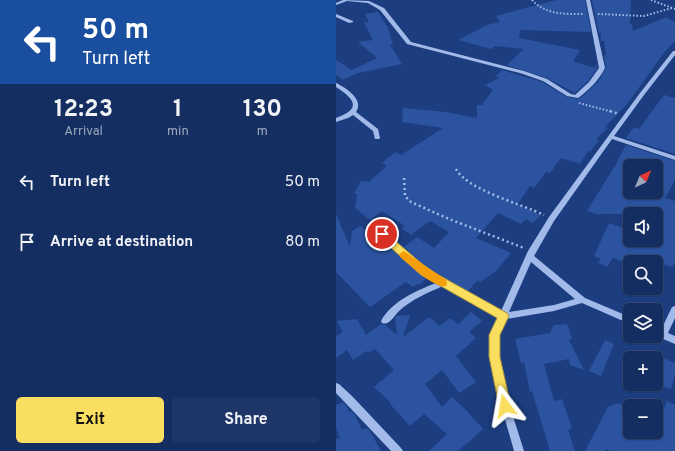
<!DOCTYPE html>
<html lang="en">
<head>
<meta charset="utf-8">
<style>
  body { margin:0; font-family:Overpass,sans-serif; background:#1e3667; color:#f1f3f6; height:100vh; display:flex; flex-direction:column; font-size:15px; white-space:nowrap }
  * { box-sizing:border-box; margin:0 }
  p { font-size:13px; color:#9da8bd }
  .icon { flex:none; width:22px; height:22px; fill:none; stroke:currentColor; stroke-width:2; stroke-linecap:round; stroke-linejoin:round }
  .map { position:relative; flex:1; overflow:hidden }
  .sheet { display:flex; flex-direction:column; background:#152e61; width:336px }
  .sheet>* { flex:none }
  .guide { background:#1a4fa0; color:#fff; overflow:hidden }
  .needle { width:26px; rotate:43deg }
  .controls { position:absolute; left:287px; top:159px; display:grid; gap:8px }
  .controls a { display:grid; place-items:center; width:40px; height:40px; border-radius:6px; background:#152e61; box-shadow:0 1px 3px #0004,0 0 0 1px #344a76; font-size:20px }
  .pin { position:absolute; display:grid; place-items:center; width:34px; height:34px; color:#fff; margin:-17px; border:2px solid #fff; border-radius:50%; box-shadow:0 1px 4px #0007 }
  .me { position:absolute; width:44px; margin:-22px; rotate:346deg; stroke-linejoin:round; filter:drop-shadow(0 0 3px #0008) }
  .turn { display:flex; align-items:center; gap:14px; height:84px; padding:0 16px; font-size:18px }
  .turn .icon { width:52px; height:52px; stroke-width:2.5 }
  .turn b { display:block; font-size:28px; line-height:34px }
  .eta { display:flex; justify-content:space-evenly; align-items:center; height:68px; text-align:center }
  .eta b { font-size:24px; font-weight:700; line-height:28px }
  .cta { display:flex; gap:8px; margin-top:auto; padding:8px 16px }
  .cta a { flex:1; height:46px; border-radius:6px; background:#fade5f; color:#111; font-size:16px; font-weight:700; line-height:46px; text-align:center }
  .cta a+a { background:#1e3667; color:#f1f3f6 }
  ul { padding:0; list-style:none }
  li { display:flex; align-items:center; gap:12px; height:60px; padding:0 16px }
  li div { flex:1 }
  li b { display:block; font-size:15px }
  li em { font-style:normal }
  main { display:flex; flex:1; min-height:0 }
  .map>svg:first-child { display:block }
  .building { fill:#2b539f; fill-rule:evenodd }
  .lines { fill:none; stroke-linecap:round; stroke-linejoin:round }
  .path-far1 { stroke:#a1baea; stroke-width:2; stroke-dasharray:1.5 2; stroke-linecap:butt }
  .path { stroke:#a1baea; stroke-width:2.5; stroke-dasharray:2 3; stroke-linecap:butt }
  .minor { fill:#a1baea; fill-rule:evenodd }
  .route { fill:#fade5f; stroke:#a2903e }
  .slow { fill:#f59e0b }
</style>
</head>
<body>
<main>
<section class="sheet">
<div class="guide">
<div class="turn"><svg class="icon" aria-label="left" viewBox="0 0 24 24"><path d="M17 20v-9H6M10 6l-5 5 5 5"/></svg><div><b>50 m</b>Turn left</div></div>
</div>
<div class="eta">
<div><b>12:23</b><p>Arrival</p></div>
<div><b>1</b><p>min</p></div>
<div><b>130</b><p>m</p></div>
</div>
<ul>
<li><svg class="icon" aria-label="left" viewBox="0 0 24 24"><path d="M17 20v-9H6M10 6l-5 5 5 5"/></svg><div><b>Turn left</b></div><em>50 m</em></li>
<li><svg class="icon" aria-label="arrive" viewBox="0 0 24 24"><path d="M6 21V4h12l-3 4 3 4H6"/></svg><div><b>Arrive at destination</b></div><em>80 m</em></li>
</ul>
<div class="cta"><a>Exit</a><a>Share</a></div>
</section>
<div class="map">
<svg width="339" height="451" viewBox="0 0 339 451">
  <rect width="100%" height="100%" fill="#1c3e81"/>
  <!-- building -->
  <g class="building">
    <path d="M220 0H249L255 32 184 30 183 38 244 50 237 61 258 68 261 65V68L252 81 239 93 211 78 171 65 188 49 159 46 155 49 122 40 151 25 164 22 160 16Z"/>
    <path d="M256 0H295L294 24H296L297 31 330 17 339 22V41L327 54 292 103 269 127 272 128 260 139 263 140 254 152 252 151 244 164 225 158 214 173 210 172 198 188 194 186 182 204 205 215 197 223 190 219 185 224 162 213 140 238 175 253 160 271 144 282 142 280 132 291 92 269 68 247 81 237 98 248 113 232 94 221 75 235 65 228 69 226 46 211 34 220 19 208 21 194 18 193 25 181 33 182 51 166 46 163 59 152 65 155 107 128 66 122 67 108 110 112 141 118V105H146L157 90 149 85 163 78 160 76 166 70 206 82 231 97 242 99 247 96 262 82 270 68 268 56 270 54 268 41H265V33H263Z"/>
    <path d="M42 12 52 28 57 44 54 45 66 64 22 73 7 80 0 75V60L16 70 41 58 22 42 37 40 28 23 33 22 29 14Z"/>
    <path d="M328 95 339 98V154L290 138 298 127 303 129Z"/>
    <path d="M290 145 339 161V180L329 198 339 201V262L336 267 303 256 300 262H294V264L277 258 271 267 262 263 265 259 258 256 273 223 294 230V240H320V214H260L251 211 282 161H281ZM294 166H320V192H294Z"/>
    <path d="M0 214 14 247 16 231 24 226 50 244 90 279 83 285 81 284 77 287 70 282 34 307 0 272Z"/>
    <path d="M135 312 146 321 133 332 140 338 120 356 140 382 123 393 106 370 89 384 106 407 116 397 130 410 147 429 122 451H93L111 434 88 414 74 426 54 404 55 403 38 387 58 370 39 349 33 353 31 351 17 360 11 350 0 358V336L7 332 1 321 21 319 30 335 45 324 49 325 61 335 59 318 60 316 74 315 67 337 93 317 104 326 114 318 122 324Z"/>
    <path d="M231 324 236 339 233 340 248 370 234 365 233 359 208 364 218 401 226 399 236 428 232 430 239 451H214L196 391 194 392 188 362 185 363 179 339 214 333 218 325Z"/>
    <path d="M269 340 278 344 265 376 253 371Z"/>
    <path d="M320 355 339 363V374L335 389 323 385 325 378 320 375Z"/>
    <path d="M331 401 339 405V451H274L270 449 269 451H249L272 407 283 403 289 407 285 413 294 418V432H320V427Z"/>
    <path d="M7 402 12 408 13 412 15 411 19 415 26 430 31 428 35 433 45 451H0V439L4 438 0 428V405Z"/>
  </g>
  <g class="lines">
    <!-- path-far1 -->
    <g class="path-far1">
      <path d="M196 0C210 15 229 14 248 14"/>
      <path d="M315 0 339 9"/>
      <path d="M262 14 308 16 336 8"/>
      <path d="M243 103 277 112"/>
    </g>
    <!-- path -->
    <g class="path">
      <path d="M274 111 283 114"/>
      <path d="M120 169C131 190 186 204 208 215"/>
      <path d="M68 178 69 196 75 202 113 219 188 248"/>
    </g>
    <!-- minor -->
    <g class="minor">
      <path d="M7 0 33 1 48 8 75 42 188 71 211 79 235 94 239 95 253 82 263 68 250 0H254L269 68C263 80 252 91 242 98L231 96 207 81 184 73 71 44 44 10 32 3 11 1 0 5V3Z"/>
      <path d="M0 14 17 21V22L13 23 0 17Z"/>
      <path d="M337 51H339V55L308 95 278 136 339 156V160L276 139 218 221 198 256 249 298 294 317V324L246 303 218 311 170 319 163 335V357L169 391 188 451H178L161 391 155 357V335L163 318 107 286C91 293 75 300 63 311 58 316 53 326 46 323L45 321C56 301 80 291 100 283L85 274 42 235 46 232 49 233 91 270 165 311 192 251 213 217 304 93ZM195 262 239 299 218 305 173 312Z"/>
      <path d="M0 83C9 87 29 100 20 112L42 129 44 138 43 139H39L37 131 17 115 12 118 0 122V118C26 109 19 99 0 87Z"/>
      <path d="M339 306V318L332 333 339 336V344L320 336V329L325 330 336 307Z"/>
      <path d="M0 383 3 384 16 396 65 448 67 451H55L0 393Z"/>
    </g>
  </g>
  <!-- route -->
  <path class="route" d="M46 231 49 232 92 269 171 313 173 316 164 335V357L175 406 174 410 169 412 165 410 163 406 153 357V335L161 318 85 275 43 237 41 234Z"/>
  <!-- slow -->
  <path class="slow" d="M68 251 110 280 111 283 110 286C99 289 73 264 64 257L63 254Z"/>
</svg>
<div class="controls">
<a><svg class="needle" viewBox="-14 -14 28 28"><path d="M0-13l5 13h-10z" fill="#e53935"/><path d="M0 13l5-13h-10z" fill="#9da8bd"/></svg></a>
<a><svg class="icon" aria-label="sound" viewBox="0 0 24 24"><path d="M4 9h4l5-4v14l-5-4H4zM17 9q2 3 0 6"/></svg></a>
<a><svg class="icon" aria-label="search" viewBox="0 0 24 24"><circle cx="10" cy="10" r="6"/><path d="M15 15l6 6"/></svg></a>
<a><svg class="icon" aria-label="layers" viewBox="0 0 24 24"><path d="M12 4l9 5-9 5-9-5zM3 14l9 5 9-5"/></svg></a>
<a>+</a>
<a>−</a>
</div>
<div class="pin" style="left:46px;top:234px;background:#d93025"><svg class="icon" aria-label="arrive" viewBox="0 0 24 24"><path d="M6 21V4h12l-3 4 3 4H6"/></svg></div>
<svg class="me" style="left:169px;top:406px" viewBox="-20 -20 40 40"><path d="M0-17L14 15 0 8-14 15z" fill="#fade5f" stroke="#fff" stroke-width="4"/></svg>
</div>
</main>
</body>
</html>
